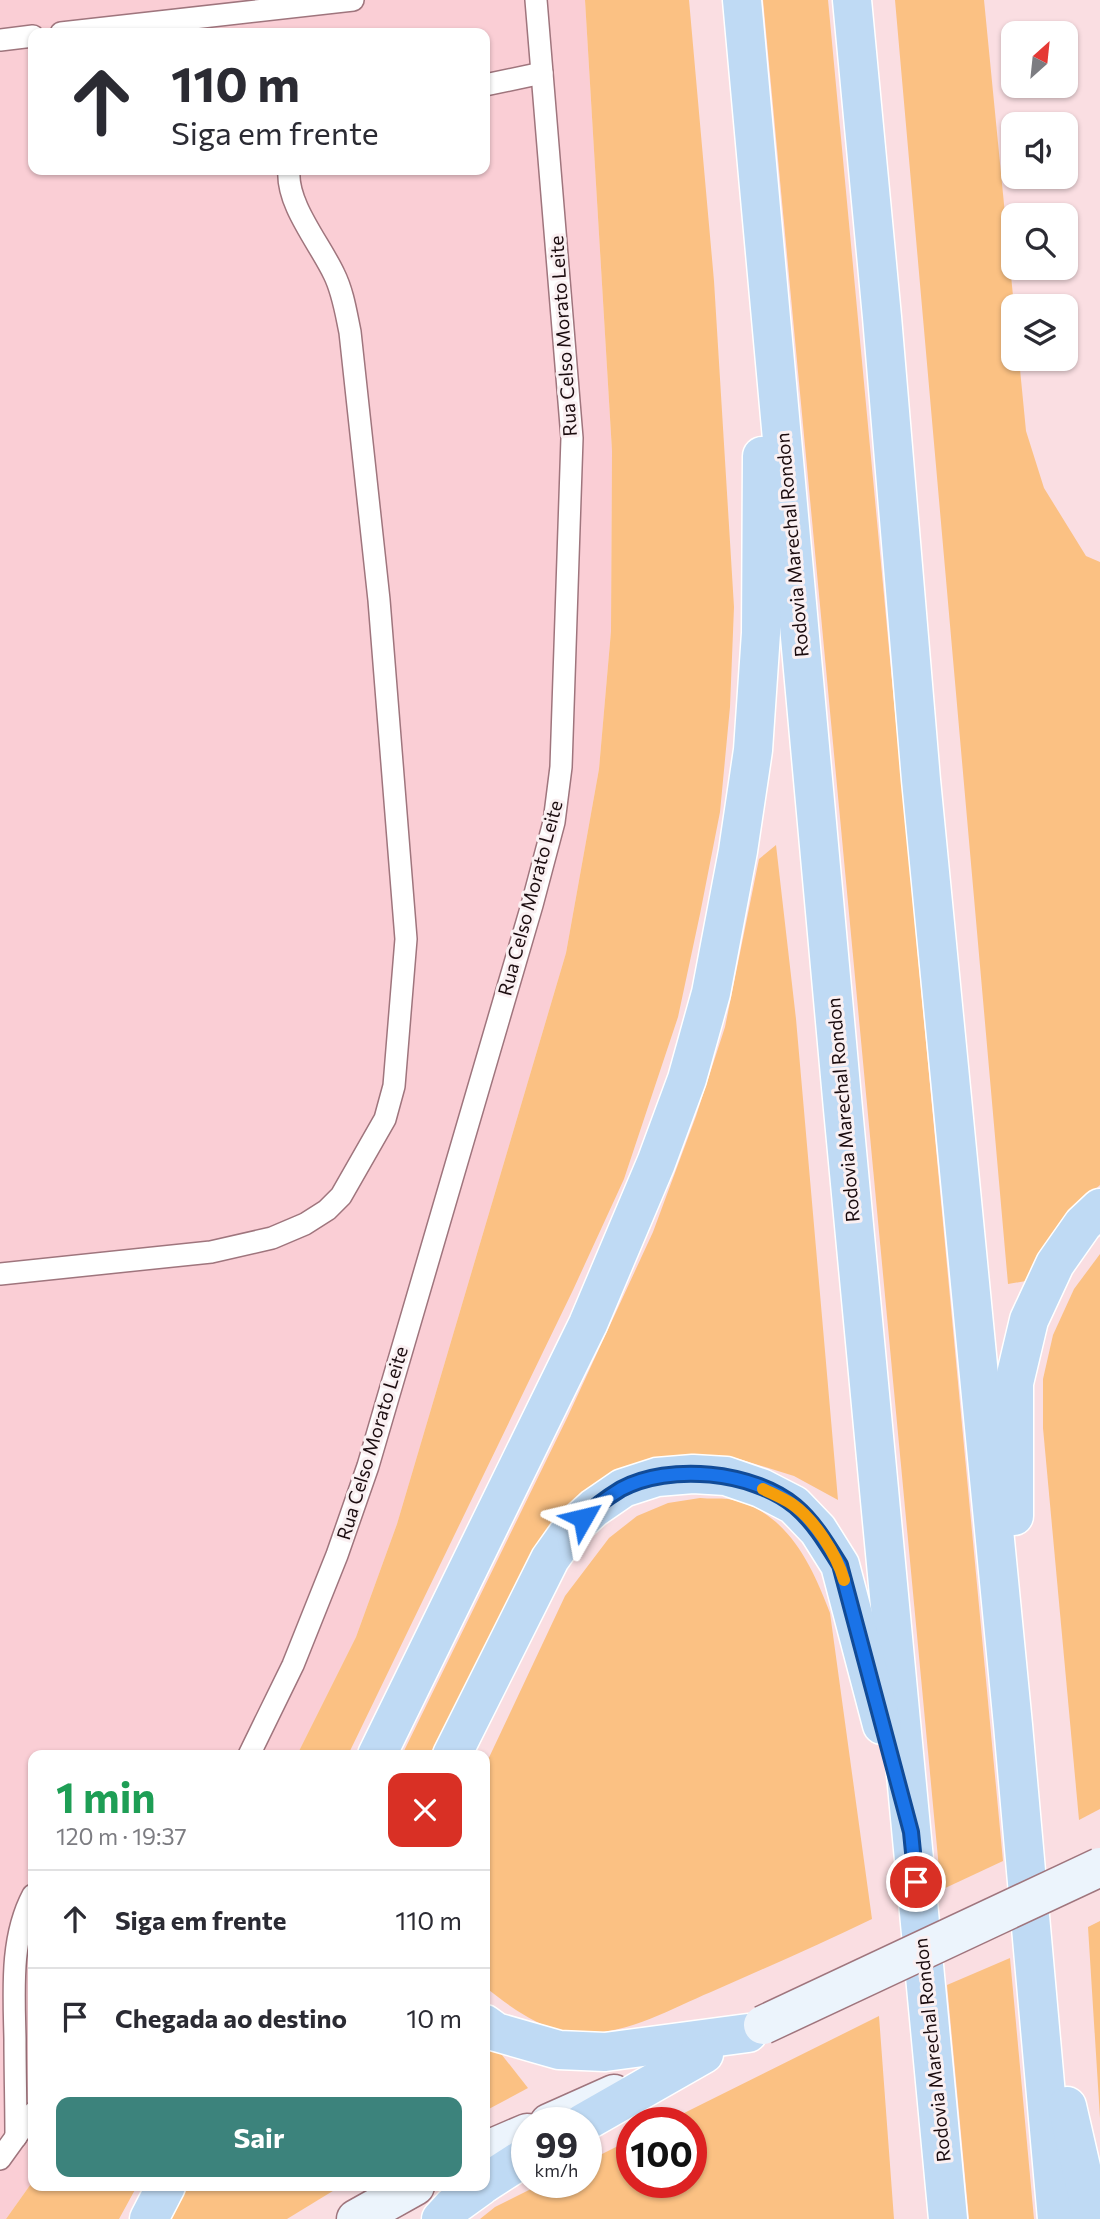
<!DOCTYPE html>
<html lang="pt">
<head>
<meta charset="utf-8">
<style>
  body { margin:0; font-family:Commissioner,sans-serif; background:#f2f2f3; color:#2b2b33; height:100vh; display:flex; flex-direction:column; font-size:26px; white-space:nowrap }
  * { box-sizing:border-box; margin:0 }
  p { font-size:23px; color:#7c7c81 }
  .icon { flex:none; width:38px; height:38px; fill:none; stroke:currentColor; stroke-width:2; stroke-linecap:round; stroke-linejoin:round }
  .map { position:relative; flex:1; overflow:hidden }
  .details { position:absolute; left:28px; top:1750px; width:462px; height:441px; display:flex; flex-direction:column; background:#fff; border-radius:14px; box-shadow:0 2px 5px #0004 }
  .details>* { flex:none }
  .hud { position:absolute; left:28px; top:28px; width:462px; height:147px; border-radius:14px; box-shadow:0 2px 5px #0004; background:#fff; color:#2b2b33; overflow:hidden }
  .needle { width:46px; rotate:27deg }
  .fabs { position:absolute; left:1001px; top:21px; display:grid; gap:14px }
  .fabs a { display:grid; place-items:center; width:77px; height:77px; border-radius:14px; background:#fff; box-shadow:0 2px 5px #0004; font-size:35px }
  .speed { position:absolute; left:511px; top:2107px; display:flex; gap:14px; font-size:35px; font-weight:700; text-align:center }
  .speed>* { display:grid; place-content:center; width:91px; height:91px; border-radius:50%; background:#fff; box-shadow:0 2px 5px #0004; line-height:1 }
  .speed small { font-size:18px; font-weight:400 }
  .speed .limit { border:10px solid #d22; background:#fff; color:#111 }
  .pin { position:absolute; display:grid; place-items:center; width:60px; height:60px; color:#fff; margin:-30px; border:4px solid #fff; border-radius:50%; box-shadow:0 2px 7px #0007 }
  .me { position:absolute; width:77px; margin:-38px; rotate:53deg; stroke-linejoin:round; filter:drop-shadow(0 0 5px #0008) }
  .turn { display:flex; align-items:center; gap:24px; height:147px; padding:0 28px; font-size:32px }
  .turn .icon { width:91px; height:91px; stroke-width:2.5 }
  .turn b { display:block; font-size:49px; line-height:60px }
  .round { display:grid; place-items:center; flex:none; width:74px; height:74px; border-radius:14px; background:#f2f2f3 }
  .overview { display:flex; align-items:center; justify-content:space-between; height:119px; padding:0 28px }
  h1 { font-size:42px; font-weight:700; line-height:52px; color:#1e9e55 }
  .cta { display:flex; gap:14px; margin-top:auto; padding:14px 28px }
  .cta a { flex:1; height:80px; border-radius:14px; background:#3c837c; color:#fff; font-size:28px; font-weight:700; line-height:80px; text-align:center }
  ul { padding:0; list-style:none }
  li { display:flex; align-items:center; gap:21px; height:98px; padding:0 28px; border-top:2px solid #e1e1e2 }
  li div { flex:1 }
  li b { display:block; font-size:26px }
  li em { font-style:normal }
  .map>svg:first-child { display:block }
  .built { fill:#faced5; fill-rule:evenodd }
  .green { fill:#fbc183 }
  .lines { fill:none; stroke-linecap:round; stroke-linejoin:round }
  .lane-casing { stroke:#9f757d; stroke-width:24 }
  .secondary-casing { stroke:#9f757d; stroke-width:41 }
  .highway-casing { stroke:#fff; stroke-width:41 }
  .lane { stroke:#fff; stroke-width:21 }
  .secondary { stroke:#ecf4fc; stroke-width:38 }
  .highway { stroke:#bfdaf4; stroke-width:38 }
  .secondary-bridge-casing { stroke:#9f757d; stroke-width:41; stroke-linecap:butt }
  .secondary-bridge { stroke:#ecf4fc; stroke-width:38 }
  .route-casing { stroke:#114b97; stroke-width:18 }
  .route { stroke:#1a73e8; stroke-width:12 }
  .slow { stroke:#f59e0b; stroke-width:12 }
  .labels { text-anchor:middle; stroke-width:6; stroke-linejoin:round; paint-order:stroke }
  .street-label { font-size:19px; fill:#1b0c0f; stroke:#faf0f2 }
</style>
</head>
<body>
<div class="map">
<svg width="1100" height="2219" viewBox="0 0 1100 2219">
  <rect width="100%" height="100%" fill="#fadee2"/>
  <!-- built -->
  <path class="built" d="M0 0H585L612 451 611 631 599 769 566 953 397 1524 356 1637 297 1755H33V2181L6 2219H0ZM33 33H485V170H33Z"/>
  <!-- green -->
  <g class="green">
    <path d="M585 0H689L714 281 734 607 730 707 720 812 700 914 678 1017 624 1179 573 1290 348 1755H297L356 1637 397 1524 566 953 599 769 611 631 612 451Z"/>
    <path d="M763 0H828L1003 1861 941 1890Z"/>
    <path d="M895 0H984L1014 306 1013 359H1019L1026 431 1044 488 1086 556 1100 562V1185C1068 1212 1047 1246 1026 1281L1008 1284Z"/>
    <path d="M776 845 796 1019 838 1500 794 1476 739 1459 702 1455 664 1459 528 1562 432 1755H402L568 1416 653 1232 696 1116 725 1027 759 859Z"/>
    <path d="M1100 1254V1809L1079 1820 1043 1428V1379L1053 1335 1074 1289Z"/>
    <path d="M700 1498C709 1499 719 1498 728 1499 786 1509 812 1565 830 1613L872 1919C819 1945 765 1968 711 1992 670 2009 625 2036 579 2033 542 2031 513 2009 485 1987V1766L565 1596 609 1538 637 1516 668 1503Z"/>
    <path d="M1100 1921V2118L1088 1927Z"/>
    <path d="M1010 1958 1034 2219H969L947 1985Z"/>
    <path d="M879 2016 894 2219H480L495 2207 545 2182H586V2162L632 2139V2182H691V2123H664Z"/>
    <path d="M485 2044 502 2055 528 2088 485 2111Z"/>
    <path d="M33 2181V2186H137L119 2219H6Z"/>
    <path d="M188 2186H341L287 2219H171Z"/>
  </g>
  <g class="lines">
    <!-- lane casing -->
    <g class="lane-casing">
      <g id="lane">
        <path d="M61 33 353 0"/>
        <path d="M0 40 33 36"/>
        <path d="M485 85 542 73"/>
        <path d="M0 1274 211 1252 272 1238 305 1224 327 1210 341 1196 385 1119 394 1086 406 939 379 600 350 332C346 313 343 292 334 274 320 244 286 204 289 170"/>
        <path d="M249 1755 293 1665 337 1555 368 1466 532 905 554 822 561 767 572 438 536 0"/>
        <path d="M16 2137C16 2104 15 2071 15 2039 14 1991 10 1938 33 1895"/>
        <path d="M0 2159 33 2113"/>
      </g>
    </g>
    <!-- secondary casing -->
    <g class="secondary-casing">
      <g id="secondary">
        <path d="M549 2123 614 2094"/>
        <path d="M485 2151 527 2133"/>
        <path d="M356 2219 415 2186"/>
      </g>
    </g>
    <!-- highway casing -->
    <g class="highway-casing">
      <g id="highway">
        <path d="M742 0 843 1109 948 2219"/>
        <path d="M852 0 882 317 921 780 1013 1725 1057 2219"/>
        <path d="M1014 1516V1383L1029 1320 1055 1264 1083 1224 1100 1208"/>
        <path d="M377 1755 588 1324 656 1163 687 1079 711 993 738 851 753 750 761 633 762 456"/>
        <path d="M452 1755 550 1559 572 1528 594 1508 623 1488 657 1477 693 1474 726 1476 761 1488 794 1505 818 1530 840 1565 882 1725"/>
        <path d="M485 2024 496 2032 559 2050 605 2052 748 2033"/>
        <path d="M1067 2106 1091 2211 1095 2219"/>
        <path d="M583 2123 704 2054"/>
        <path d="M485 2183 527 2156"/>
        <path d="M149 2219 166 2186"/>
        <path d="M441 2219 452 2207 481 2186"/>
      </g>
    </g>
    <!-- lane -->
    <use href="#lane" class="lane"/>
    <!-- secondary -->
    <use href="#secondary" class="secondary"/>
    <!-- highway -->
    <use href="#highway" class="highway"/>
    <!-- secondary-bridge casing -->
    <g class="secondary-bridge-casing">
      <path id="secondary-bridge" d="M763 2025 1100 1867"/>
    </g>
    <!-- secondary-bridge -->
    <use href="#secondary-bridge" class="secondary-bridge"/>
  </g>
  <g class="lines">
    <!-- route casing -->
    <g class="route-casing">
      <path id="route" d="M583 1518C594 1507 608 1497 621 1489 670 1463 752 1471 795 1506 814 1522 827 1544 840 1565L911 1832 916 1882"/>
    </g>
    <!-- route -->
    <use href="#route" class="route"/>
    <!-- slow -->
    <path class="slow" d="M763 1489C773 1494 783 1498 792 1504 814 1519 837 1555 844 1580"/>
  </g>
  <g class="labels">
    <!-- street labels -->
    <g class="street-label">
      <text transform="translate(563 336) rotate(-94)" y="7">Rua Celso Morato Leite</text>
      <text transform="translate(792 545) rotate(-95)" y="7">Rodovia Marechal Rondon</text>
      <text transform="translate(530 898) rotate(-75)" y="7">Rua Celso Morato Leite</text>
      <text transform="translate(843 1110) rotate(-95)" y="7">Rodovia Marechal Rondon</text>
      <text transform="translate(372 1443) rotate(-73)" y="7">Rua Celso Morato Leite</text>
      <text transform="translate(932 2050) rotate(-96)" y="7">Rodovia Marechal Rondon</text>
    </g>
  </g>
</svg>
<div class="fabs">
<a><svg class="needle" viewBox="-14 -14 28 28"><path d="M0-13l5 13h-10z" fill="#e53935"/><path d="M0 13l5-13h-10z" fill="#7c7c81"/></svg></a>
<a><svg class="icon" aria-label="sound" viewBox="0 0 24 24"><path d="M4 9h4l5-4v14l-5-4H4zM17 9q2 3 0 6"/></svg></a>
<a><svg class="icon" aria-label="search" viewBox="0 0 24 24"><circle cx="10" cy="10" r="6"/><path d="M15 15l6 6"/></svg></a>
<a><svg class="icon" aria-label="layers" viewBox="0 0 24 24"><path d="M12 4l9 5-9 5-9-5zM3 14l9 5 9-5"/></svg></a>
</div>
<div class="speed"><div>99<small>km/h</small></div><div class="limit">100</div></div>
<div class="pin" style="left:916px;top:1882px;background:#d93025"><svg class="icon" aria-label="arrive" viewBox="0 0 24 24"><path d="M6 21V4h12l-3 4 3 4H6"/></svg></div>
<svg class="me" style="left:583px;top:1518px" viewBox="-20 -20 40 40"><path d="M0-17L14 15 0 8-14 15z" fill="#1a73e8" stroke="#fff" stroke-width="4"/></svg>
<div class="hud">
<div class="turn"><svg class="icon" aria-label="ahead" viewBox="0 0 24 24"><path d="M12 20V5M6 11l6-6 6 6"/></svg><div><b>110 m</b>Siga em frente</div></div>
</div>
<section class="details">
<div class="overview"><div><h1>1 min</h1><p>120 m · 19:37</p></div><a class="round" style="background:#d93025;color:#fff"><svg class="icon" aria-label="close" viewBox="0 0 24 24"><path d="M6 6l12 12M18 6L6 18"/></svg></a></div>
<ul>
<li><svg class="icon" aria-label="ahead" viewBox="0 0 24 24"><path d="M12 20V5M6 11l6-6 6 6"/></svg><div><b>Siga em frente</b></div><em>110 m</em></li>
<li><svg class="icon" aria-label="arrive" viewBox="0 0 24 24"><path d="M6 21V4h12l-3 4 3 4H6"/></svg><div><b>Chegada ao destino</b></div><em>10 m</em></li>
</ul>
<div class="cta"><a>Sair</a></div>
</section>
</div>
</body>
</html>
